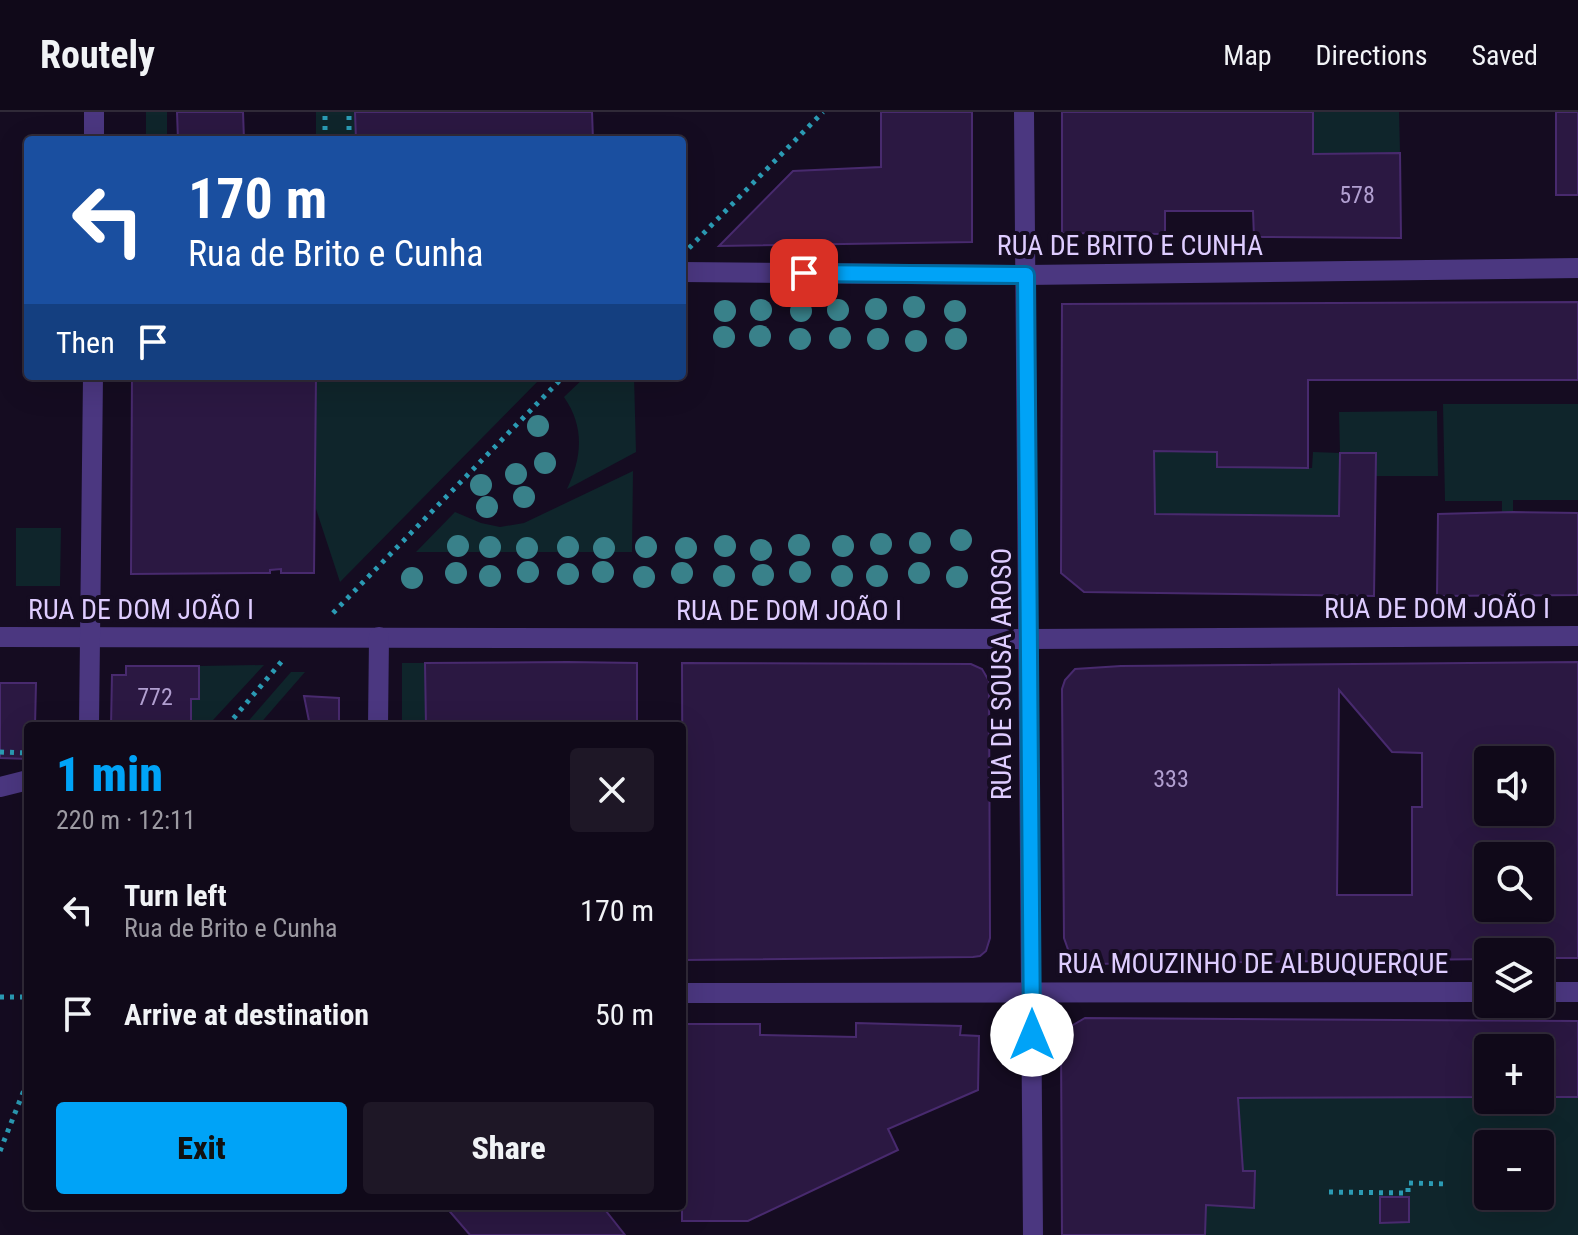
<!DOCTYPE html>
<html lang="en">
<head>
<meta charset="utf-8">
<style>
  body { margin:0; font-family:"Roboto Condensed",sans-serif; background:#1e1726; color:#f1f3f6; height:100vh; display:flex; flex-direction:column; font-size:30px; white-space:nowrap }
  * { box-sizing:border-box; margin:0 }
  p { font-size:26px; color:#9c9aa2 }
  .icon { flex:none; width:44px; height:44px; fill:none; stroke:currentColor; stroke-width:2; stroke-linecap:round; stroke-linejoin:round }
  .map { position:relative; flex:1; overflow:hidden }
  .panel { position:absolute; left:24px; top:610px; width:662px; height:488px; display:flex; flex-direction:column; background:#100919; border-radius:8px; box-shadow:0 8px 32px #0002,0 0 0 2px #302a38 }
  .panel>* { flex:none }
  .hud { position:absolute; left:24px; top:24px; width:662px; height:244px; border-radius:8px; box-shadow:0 8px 32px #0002,0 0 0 2px #302a38; background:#1a4fa0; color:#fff; overflow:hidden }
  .tools { position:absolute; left:1474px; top:634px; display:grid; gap:16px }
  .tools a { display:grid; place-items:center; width:80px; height:80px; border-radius:8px; background:#100919; box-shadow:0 8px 32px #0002,0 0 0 2px #302a38; font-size:40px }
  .pin { position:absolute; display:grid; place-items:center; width:68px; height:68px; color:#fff; margin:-34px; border-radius:16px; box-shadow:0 4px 12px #0006 }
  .me { position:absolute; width:88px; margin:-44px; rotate:0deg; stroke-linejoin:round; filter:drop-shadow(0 0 6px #0008) }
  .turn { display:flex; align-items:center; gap:28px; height:168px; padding:0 32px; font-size:36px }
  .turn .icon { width:104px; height:104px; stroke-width:2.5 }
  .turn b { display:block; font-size:56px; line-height:68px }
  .then { display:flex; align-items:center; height:76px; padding:0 32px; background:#0003; gap:16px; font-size:30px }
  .round { display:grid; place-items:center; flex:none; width:84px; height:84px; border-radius:8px; background:#1e1726 }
  .head { display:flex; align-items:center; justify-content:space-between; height:136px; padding:0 32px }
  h1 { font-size:48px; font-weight:800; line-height:60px; color:#00a3f7 }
  .cta { display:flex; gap:16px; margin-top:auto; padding:16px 32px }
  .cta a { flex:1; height:92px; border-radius:8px; background:#00a3f7; color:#111; font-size:32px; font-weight:800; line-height:92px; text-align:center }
  .cta a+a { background:#1e1726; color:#f1f3f6 }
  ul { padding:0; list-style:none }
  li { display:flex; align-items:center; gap:24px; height:104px; padding:0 32px }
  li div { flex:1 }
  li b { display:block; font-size:30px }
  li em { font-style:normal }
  header { display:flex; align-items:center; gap:48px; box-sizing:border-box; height:112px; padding:0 40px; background:#100919; border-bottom:2px solid #302a38 }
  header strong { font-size:38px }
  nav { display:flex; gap:44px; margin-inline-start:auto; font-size:28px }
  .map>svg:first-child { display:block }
  .green { fill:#0f252b; fill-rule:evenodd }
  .building { fill:#2b1842; stroke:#482a6e; stroke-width:2; fill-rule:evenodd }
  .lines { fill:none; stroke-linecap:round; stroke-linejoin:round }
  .path { stroke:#2b9bb4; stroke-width:5; stroke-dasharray:4 6; stroke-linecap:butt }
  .minor { stroke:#4b3780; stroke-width:20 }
  .tertiary { stroke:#4b3780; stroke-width:20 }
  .tree { fill:#39818a }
  .route-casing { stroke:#006aa1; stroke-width:20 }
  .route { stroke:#00a3f7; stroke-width:14 }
  .labels { text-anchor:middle; stroke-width:8; stroke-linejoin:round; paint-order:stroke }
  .number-label { font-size:24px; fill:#b19fd0 }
  .street-label { font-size:28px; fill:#deccff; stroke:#150c21 }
</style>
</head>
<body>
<header>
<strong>Routely</strong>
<nav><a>Map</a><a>Directions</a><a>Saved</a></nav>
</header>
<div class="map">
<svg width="1578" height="1123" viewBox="0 0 1578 1123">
  <rect width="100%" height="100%" fill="#150c21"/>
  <!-- green -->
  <g class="green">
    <rect x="146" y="0" width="21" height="28"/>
    <rect x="316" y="0" width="39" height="28"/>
    <path d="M1313 0H1399L1400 41 1312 42Z"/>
    <path d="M316 264H543L340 470 316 397Z"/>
    <path d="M586 264H634L636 340 567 377C582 346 585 315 564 285Z"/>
    <path d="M1443 292H1578V388H1513V400H1502V389H1445Z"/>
    <path d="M1437 299 1438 364H1375L1339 404 1155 402 1154 339 1217 340 1218 355 1312 356 1313 340 1340 341 1339 300Z"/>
    <path d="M633 359 632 440H416L455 400 481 411 500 415 524 411Z"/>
    <path d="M16 416H61L60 474H16Z"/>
    <path d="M402 551H425L426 614H402Z"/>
    <path d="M264 553 213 608H191V587H199V554Z"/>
    <path d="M291 560H305L258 614H244Z"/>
    <path d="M1180 921 1238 986 1488 985V988H1540V985H1578V1123H1205L1206 1093 1254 1096 1243 1059 1239 1003ZM1488 1032H1540V1084H1488Z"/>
  </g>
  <!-- building -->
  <g class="building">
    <path d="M177 0H243L244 28H178Z"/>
    <path d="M355 0H592L593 28H356Z"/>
    <path d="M881 0H972V130L719 134 793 59 881 55Z"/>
    <path d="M1062 0H1313V42L1400 41 1401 126 1254 125 1253 99H1165V122L1062 121Z"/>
    <rect x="1556" y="0" width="22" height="83"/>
    <path d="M1578 190V268H1308V356L1217 355V340L1154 339 1155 402 1339 404 1340 341H1376L1374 484 1084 480 1061 461 1062 192Z"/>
    <path d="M132 264H316L314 461H281V457L270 458V461L131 462Z"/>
    <path d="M1513 400 1578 401V483L1437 484 1438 402Z"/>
    <path d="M567 550 637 551V614H426L425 551Z"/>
    <path d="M1578 550V846H1540V840H1488V847L1086 852 1076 850 1070 843 1064 826 1062 577 1065 568 1075 557 1121 554ZM1339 578 1392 640 1422 641V695H1412V783H1337ZM1488 648H1540V700H1488ZM1488 744H1540V796H1488Z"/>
    <path d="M682 551 971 552 982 557 989 569 990 826 986 839 980 844 973 845 683 848Z"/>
    <path d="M126 554H199V587H191V614H111L112 563H126Z"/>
    <path d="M0 571H36L35 614H28V647L0 646Z"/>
    <path d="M304 584 339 586V614H310Z"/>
    <path d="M1085 906 1578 909V985H1540V936H1488V985L1238 986 1243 1059H1255L1254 1096 1206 1093 1205 1123H1062L1061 929 1068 916Z"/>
    <path d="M856 911 961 914 960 923 979 924 978 978 888 1017 898 1038 748 1109H682V912H760V923L856 925Z"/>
    <path d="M1380 1085H1409V1110L1380 1111Z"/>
    <path d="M445 1094H602L625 1123H470Z"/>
  </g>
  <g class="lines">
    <!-- path -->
    <g class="path">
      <path d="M325 28V0"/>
      <path d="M349 28V0"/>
      <path d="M689 136 823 0"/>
      <path d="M333 501 564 264"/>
      <path d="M227 614 282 549"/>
      <path d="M0 640 28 641"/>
      <path d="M0 885H28"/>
      <path d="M0 1039 28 968"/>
      <path d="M1329 1080 1408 1081V1071L1448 1072"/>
    </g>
    <!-- minor -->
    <g class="minor">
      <path d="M94 28V0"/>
      <path d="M682 160 1026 163 1578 156"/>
      <path d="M0 525 1029 527 1578 524"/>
      <path d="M89 614 93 264"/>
      <path d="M378 614 379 525"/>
      <path d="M0 675 28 668"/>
      <path d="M1540 880H1578"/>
      <path d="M682 881 1488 880"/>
    </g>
    <!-- tertiary -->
    <path class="tertiary" d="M1024 0 1033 1123"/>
  </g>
  <!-- trees -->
  <g class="tree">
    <circle cx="914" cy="195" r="11"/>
    <circle cx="876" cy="197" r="11"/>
    <circle cx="761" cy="198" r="11"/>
    <circle cx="838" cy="198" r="11"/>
    <circle cx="725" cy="199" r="11"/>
    <circle cx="801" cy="199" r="11"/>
    <circle cx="955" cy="199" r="11"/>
    <circle cx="760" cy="224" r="11"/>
    <circle cx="724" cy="225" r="11"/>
    <circle cx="840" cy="226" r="11"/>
    <circle cx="800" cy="227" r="11"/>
    <circle cx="878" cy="227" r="11"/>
    <circle cx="956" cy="227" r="11"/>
    <circle cx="916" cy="229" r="11"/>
    <circle cx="538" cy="314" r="11"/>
    <circle cx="545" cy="351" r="11"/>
    <circle cx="516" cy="362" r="11"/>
    <circle cx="481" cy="373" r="11"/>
    <circle cx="524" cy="385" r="11"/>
    <circle cx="487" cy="395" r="11"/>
    <circle cx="961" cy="428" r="11"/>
    <circle cx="920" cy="431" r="11"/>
    <circle cx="881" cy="432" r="11"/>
    <circle cx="799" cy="433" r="11"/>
    <circle cx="458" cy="434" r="11"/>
    <circle cx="725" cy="434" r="11"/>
    <circle cx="843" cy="434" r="11"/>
    <circle cx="490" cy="435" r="11"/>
    <circle cx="568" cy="435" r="11"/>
    <circle cx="646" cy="435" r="11"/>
    <circle cx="527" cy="436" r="11"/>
    <circle cx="604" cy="436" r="11"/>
    <circle cx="686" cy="436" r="11"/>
    <circle cx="761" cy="438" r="11"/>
    <circle cx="528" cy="460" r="11"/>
    <circle cx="603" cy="460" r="11"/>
    <circle cx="800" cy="460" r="11"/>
    <circle cx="456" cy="461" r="11"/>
    <circle cx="682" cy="461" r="11"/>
    <circle cx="919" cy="461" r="11"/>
    <circle cx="568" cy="462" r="11"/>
    <circle cx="763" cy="463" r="11"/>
    <circle cx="490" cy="464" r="11"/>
    <circle cx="724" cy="464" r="11"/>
    <circle cx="842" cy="464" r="11"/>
    <circle cx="877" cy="464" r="11"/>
    <circle cx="644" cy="465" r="11"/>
    <circle cx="957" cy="465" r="11"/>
    <circle cx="412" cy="466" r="11"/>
  </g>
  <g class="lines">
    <!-- route casing -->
    <g class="route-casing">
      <path id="route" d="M804 161 1026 163 1032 923"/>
    </g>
    <!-- route -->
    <use href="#route" class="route"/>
  </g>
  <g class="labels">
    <!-- number labels -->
    <g class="number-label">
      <text x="1357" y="91">578</text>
      <text x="155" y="593">772</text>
      <text x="1171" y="675">333</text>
    </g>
    <!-- street labels -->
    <g class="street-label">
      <text x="1130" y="143">RUA DE BRITO E CUNHA</text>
      <text x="1437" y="506">RUA DE DOM JOÃO I</text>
      <text x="141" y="507">RUA DE DOM JOÃO I</text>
      <text x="789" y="508">RUA DE DOM JOÃO I</text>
      <text transform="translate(1001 562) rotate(-90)" y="10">RUA DE SOUSA AROSO</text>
      <text x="1253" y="861">RUA MOUZINHO DE ALBUQUERQUE</text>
    </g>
  </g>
</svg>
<div class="tools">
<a><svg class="icon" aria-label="sound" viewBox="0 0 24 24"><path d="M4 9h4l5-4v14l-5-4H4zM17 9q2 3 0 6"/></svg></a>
<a><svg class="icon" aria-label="search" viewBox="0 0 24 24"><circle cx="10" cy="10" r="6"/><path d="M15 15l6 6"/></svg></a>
<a><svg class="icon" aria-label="layers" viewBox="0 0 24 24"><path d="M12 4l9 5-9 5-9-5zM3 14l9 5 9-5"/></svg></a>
<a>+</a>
<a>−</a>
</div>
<div class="pin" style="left:804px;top:161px;background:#d93025"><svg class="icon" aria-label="arrive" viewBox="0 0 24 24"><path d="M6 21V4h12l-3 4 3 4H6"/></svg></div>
<svg class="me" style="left:1032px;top:923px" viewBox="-20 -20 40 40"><circle r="19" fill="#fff"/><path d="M0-13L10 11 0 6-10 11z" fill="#00a3f7"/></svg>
<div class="hud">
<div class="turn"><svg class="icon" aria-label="left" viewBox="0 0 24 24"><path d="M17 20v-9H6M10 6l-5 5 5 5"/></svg><div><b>170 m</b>Rua de Brito e Cunha</div></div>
<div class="then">Then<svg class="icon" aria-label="arrive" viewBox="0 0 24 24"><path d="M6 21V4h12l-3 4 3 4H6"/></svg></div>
</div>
<section class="panel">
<div class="head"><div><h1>1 min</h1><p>220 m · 12:11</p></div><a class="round"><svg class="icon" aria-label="close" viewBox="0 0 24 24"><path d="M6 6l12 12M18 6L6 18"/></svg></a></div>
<ul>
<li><svg class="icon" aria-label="left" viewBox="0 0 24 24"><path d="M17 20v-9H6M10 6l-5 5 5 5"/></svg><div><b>Turn left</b><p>Rua de Brito e Cunha</p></div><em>170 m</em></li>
<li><svg class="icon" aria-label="arrive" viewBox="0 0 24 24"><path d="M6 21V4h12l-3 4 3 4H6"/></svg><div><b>Arrive at destination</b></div><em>50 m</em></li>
</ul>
<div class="cta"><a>Exit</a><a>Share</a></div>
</section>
</div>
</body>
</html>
